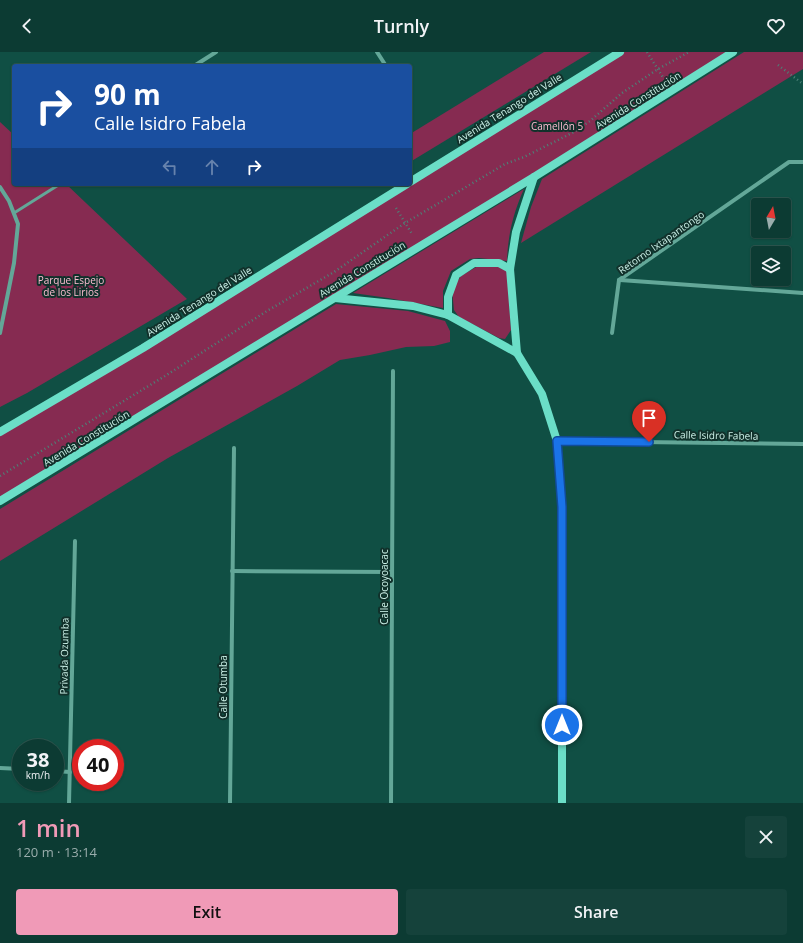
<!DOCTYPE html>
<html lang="en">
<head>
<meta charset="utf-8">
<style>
  body { margin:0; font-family:"Open Sans",sans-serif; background:#15423b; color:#f1f3f6; height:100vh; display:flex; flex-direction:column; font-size:15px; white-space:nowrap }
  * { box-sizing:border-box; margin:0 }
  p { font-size:13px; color:#9aadac }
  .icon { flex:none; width:22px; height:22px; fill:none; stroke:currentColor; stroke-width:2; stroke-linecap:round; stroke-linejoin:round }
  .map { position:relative; height:751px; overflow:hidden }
  .side { display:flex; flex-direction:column; background:#0c3b33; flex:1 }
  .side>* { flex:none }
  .banner { position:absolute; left:12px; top:12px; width:400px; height:122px; border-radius:4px; box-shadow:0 1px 3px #0004,0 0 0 1px #2c554e; background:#1a4fa0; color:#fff; overflow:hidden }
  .needle { width:26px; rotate:10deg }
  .controls { position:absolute; left:751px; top:146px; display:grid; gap:8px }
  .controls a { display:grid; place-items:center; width:40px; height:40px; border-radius:4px; background:#0c3b33; box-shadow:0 1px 3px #0004,0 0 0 1px #2c554e; font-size:20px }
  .speed { position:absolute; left:12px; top:687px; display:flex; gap:8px; font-size:20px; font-weight:700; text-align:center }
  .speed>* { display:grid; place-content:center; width:52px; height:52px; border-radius:50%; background:#0c3b33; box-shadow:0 1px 3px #0004,0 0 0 1px #2c554e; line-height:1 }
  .speed small { font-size:10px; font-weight:400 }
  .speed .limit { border:6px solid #d22; background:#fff; color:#111 }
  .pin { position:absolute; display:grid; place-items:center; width:34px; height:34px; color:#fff; margin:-41px -17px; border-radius:50% 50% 50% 0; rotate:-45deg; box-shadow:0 0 4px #0007 }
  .pin .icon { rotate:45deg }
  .me { position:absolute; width:44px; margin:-22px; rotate:0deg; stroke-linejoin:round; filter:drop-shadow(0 0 3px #0008) }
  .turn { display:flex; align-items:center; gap:14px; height:84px; padding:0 16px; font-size:18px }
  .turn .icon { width:52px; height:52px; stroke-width:2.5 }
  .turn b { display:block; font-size:28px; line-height:34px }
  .lanes { display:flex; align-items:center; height:38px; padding:0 16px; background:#0003; justify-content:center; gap:20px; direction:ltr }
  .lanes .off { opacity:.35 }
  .round { display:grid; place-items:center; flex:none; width:42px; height:42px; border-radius:4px; background:#15423b }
  .overview { display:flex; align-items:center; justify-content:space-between; height:68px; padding:0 16px }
  h1 { font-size:24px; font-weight:600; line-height:30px; color:#f09ab7 }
  .cta { display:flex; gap:8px; margin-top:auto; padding:8px 16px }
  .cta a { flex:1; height:46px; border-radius:4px; background:#f09ab7; color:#111; font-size:16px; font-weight:600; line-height:46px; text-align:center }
  .cta a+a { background:#15423b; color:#f1f3f6 }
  header { display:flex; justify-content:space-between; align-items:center; height:52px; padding:0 16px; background:#0c3b33; font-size:18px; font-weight:600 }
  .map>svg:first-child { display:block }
  .green { fill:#862b51 }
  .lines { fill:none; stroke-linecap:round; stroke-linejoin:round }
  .path { stroke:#4c8378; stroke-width:2.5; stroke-dasharray:1 3; stroke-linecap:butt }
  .lane { stroke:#63a798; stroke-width:3 }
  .street { stroke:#63a798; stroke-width:4 }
  .secondary { stroke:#6bdec7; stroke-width:8 }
  .route-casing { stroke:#114b97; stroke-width:10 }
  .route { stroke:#1a73e8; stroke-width:7 }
  .labels { text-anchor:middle; stroke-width:4; stroke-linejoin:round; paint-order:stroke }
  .street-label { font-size:10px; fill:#cbf0e7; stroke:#11312b }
  .park-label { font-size:10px; fill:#febed2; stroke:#11312b }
</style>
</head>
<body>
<header><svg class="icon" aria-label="back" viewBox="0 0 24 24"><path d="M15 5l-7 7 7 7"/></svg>Turnly<svg class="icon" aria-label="heart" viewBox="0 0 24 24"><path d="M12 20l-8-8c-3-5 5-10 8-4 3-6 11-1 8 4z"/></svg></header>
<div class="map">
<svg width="803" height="751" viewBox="0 0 803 751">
  <rect width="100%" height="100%" fill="#104f44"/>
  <!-- green -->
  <g class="green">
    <path d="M544 0H591L410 110V82Z"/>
    <path d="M622 0H730L571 100 0 447V384Z"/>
    <path d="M744 0H803V17L521 191 531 155 542 127Z"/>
    <path d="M0 70 14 83V132H66L187 247 27 341 0 355Z"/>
    <path d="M524 137C513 161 508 183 507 209L479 206 470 207 451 219 443 239V256L388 246 353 241Z"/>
    <path d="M478 214H498L507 219 511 278 505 287 499 286 459 265 454 258 452 239 456 231 461 224Z"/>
    <path d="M336 252 408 259 445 269 450 279V290L434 294 406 295 370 303 340 308 297 334 168 406 0 509V457Z"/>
  </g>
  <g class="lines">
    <!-- path -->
    <g class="path">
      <path d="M647 0 664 27"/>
      <path d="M778 13 803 32"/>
      <path d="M396 156 412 182"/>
      <path d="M0 424 165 324 267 259 334 220 405 171 505 112 524 105 574 80 590 69 622 41 658 17 689 0"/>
    </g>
    <!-- lane -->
    <path class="lane" d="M14 161 60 132"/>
    <!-- street -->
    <g class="street">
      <path d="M377 0 386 14"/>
      <path d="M194 14 216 0"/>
      <path d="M0 135 9 149 18 172 14 211 0 281"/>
      <path d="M619 228 789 110H803"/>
      <path d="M620 228 803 241"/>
      <path d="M612 281 619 228"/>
      <path d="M557 389 803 392"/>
      <path d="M232 519 392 520"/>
      <path d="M0 716 21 717"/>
      <path d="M55 719 70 720"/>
      <path d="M69 751 75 489"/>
      <path d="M230 751 234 396"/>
      <path d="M391 751 393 319"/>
    </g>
    <!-- secondary -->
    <g class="secondary">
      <path d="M534 125 516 180 510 217 517 301 542 342 557 389 562 455V751"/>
      <path d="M410 130 620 0"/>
      <path d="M335 246 413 254 448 263 517 301"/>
      <path d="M448 263V245L456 223 474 211H499L510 217"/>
      <path d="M0 380 143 296 407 132"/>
      <path d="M0 449 534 125 733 0"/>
    </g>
  </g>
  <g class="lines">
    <!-- route casing -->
    <g class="route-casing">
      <path id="route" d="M562 673V455L557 389 649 390"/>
    </g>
    <!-- route -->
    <use href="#route" class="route"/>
  </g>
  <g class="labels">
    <!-- street labels -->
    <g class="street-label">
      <text transform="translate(638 48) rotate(-32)" y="4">Avenida Constitución</text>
      <text transform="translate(509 56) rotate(-32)" y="4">Avenida Tenango del Valle</text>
      <text transform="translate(661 190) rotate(-35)" y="4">Retorno Ixtapantongo</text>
      <text transform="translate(362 217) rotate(-31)" y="4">Avenida Constitución</text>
      <text transform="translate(199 249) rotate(-32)" y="4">Avenida Tenango del Valle</text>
      <text transform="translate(716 383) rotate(1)" y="4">Calle Isidro Fabela</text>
      <text transform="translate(86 386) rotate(-31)" y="4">Avenida Constitución</text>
      <text transform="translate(384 535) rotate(-90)" y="4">Calle Ocoyoacac</text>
      <text transform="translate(64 604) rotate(-89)" y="4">Privada Ozumba</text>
      <text transform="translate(223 635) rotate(-90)" y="4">Calle Otumba</text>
    </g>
    <!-- park labels -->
    <g class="park-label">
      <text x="557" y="78">Camellón 5</text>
      <text x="71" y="232">Parque Espejo<tspan x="71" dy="12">de los Lirios</tspan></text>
    </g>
  </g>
</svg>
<div class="controls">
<a><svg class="needle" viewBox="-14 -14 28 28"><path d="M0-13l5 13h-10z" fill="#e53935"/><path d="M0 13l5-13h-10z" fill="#9aadac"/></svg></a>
<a><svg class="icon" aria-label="layers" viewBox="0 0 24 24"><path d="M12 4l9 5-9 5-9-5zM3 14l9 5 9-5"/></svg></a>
</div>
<div class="speed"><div>38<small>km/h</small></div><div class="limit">40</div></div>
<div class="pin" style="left:649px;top:390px;background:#d93025"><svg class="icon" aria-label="arrive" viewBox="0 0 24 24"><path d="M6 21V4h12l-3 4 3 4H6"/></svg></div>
<svg class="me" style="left:562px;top:673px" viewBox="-20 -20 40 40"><circle r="17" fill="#1a73e8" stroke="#fff" stroke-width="3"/><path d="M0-11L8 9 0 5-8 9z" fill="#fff"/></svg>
<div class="banner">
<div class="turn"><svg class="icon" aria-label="right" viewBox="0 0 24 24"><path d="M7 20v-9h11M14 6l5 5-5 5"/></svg><div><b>90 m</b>Calle Isidro Fabela</div></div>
<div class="lanes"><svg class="icon off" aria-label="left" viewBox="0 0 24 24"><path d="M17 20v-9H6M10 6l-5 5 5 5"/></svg><svg class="icon off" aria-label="ahead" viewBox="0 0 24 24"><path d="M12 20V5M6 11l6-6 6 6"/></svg><svg class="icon" aria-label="right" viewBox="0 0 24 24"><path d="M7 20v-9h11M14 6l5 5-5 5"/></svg></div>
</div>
</div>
<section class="side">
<div class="overview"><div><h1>1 min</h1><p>120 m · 13:14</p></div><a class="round"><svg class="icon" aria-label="close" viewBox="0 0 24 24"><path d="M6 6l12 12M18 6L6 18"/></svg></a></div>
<div class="cta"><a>Exit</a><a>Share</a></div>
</section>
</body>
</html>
